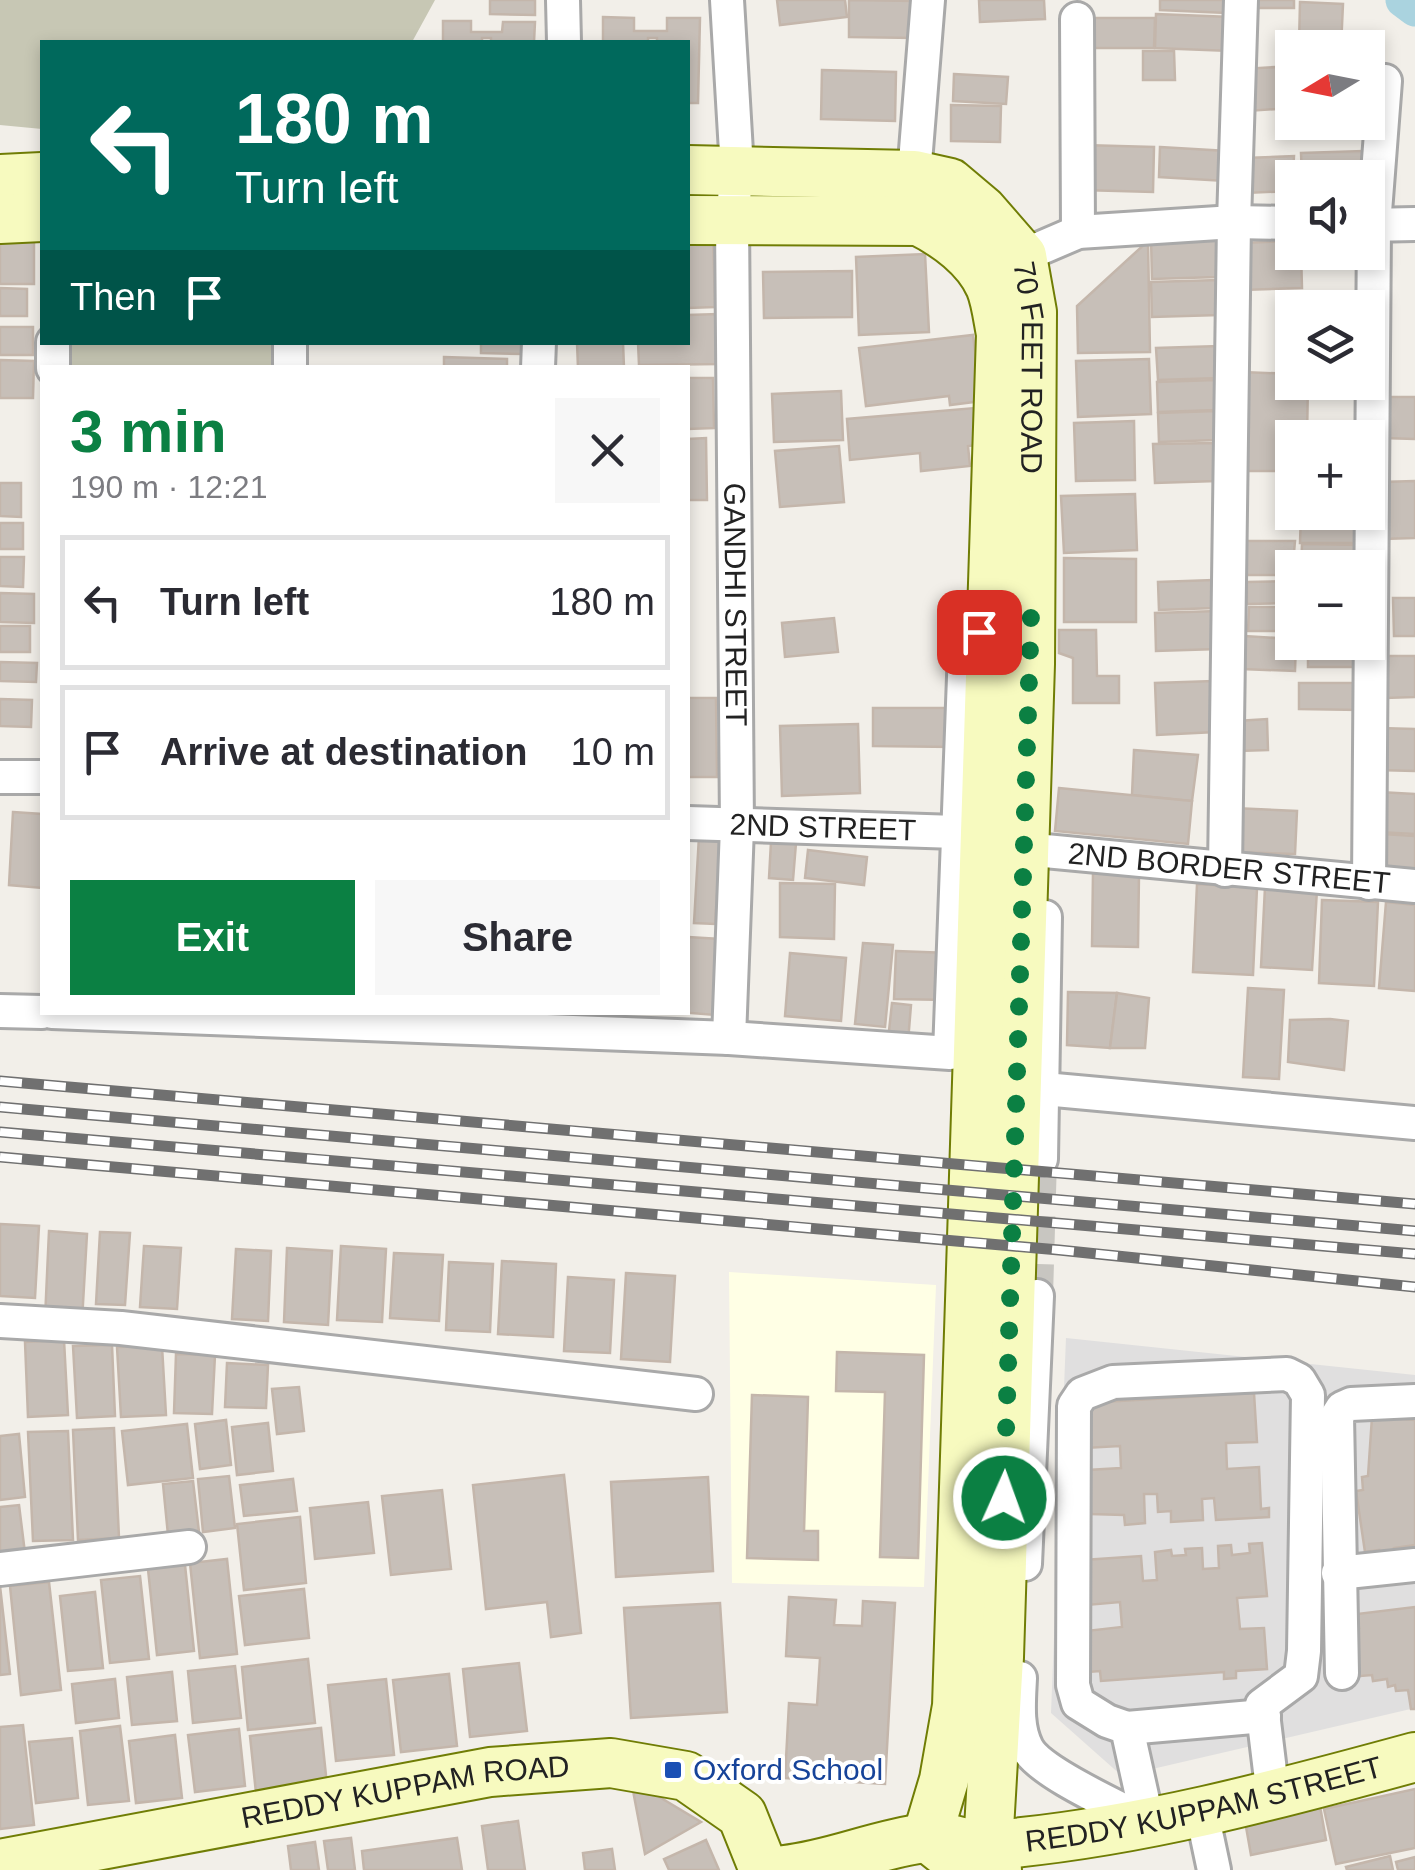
<!DOCTYPE html>
<html lang="en">
<head>
<meta charset="utf-8">
<style>
  body { margin:0; font-family:Arial,sans-serif; background:#f7f7f7; color:#2b2b33; height:100vh; display:flex; flex-direction:column; font-size:38px; white-space:nowrap }
  * { box-sizing:border-box; margin:0 }
  p { font-size:32px; color:#7c7c81 }
  .icon { flex:none; width:55px; height:55px; fill:none; stroke:currentColor; stroke-width:2; stroke-linecap:round; stroke-linejoin:round }
  .map { position:relative; flex:1; overflow:hidden }
  .drawer { position:absolute; left:40px; top:365px; width:650px; height:650px; display:flex; flex-direction:column; background:#fff; border-radius:0px; box-shadow:0 5px 15px #0003 }
  .drawer>* { flex:none }
  .hud { position:absolute; left:40px; top:40px; width:650px; height:305px; border-radius:0px; box-shadow:0 5px 15px #0003; background:#00695c; color:#fff; overflow:hidden }
  .needle { width:65px; rotate:260deg }
  .tools { position:absolute; left:1275px; top:30px; display:grid; gap:20px }
  .tools a { display:grid; place-items:center; width:110px; height:110px; border-radius:0px; background:#fff; box-shadow:0 5px 15px #0003; font-size:50px }
  .pin { position:absolute; display:grid; place-items:center; width:85px; height:85px; color:#fff; margin:-42px; border-radius:20px; box-shadow:0 5px 15px #0006 }
  .me { position:absolute; width:110px; margin:-55px; rotate:2deg; stroke-linejoin:round; filter:drop-shadow(0 0 8px #0008) }
  .turn { display:flex; align-items:center; gap:35px; height:210px; padding:0 30px; font-size:45px }
  .turn .icon { width:130px; height:130px; stroke-width:2.5 }
  .turn b { display:block; font-size:70px; line-height:85px }
  .then { display:flex; align-items:center; height:95px; padding:0 30px; background:#0003; gap:20px; font-size:38px }
  .round { display:grid; place-items:center; flex:none; width:105px; height:105px; border-radius:0px; background:#f7f7f7 }
  .summary { display:flex; align-items:center; justify-content:space-between; height:170px; padding:0 30px }
  h1 { font-size:60px; font-weight:600; line-height:75px; color:#0b8043 }
  .primary-button { display:flex; gap:20px; margin-top:auto; padding:20px 30px }
  .primary-button a { flex:1; height:115px; border-radius:0px; background:#0b8043; color:#fff; font-size:40px; font-weight:600; line-height:115px; text-align:center }
  .primary-button a+a { background:#f7f7f7; color:#2b2b33 }
  ul { padding:0; list-style:none }
  li { display:flex; align-items:center; gap:30px; height:135px; margin:0 20px 15px; padding:0 10px; border:5px solid #e1e1e2; border-radius:0px }
  li div { flex:1 }
  li b { display:block; font-size:38px }
  li em { font-style:normal }
  .map>svg:first-child { display:block }
  .residential { fill:#e0dfdf }
  .education { fill:#ffffe5 }
  .construction { fill:#c7c7b4 }
  .lines { fill:none; stroke-linecap:round; stroke-linejoin:round }
  .canal { stroke:#aad3df; stroke-width:35 }
  .building { fill:#c7bfb8; stroke:#c4b6ab; stroke-width:2.5 }
  .street-tunnel { stroke:#c8c6c1; stroke-width:32; stroke-dasharray:32 16; stroke-linecap:butt }
  .street-casing { stroke:#a9a9a9; stroke-width:38 }
  .secondary-casing { stroke:#707d05; stroke-width:52 }
  .street { stroke:#fff; stroke-width:32 }
  .secondary { stroke:#f7fabf; stroke-width:48 }
  .rail-casing { stroke:#707070; stroke-width:11 }
  .rail { stroke:#fff; stroke-width:8; stroke-dasharray:22; stroke-linecap:butt }
  .route { stroke:#0b8043; stroke-width:18; stroke-dasharray:0 32.4 }
  .transit-dot { fill:#1a4fb4; stroke:#fff; stroke-width:4 }
  .labels { text-anchor:middle; stroke-width:8; stroke-linejoin:round; paint-order:stroke }
  .street-label { font-size:30px; fill:#222; stroke:#fff }
  .transit-label { font-size:30px; fill:#164399; stroke:#fff; text-anchor:start }
</style>
</head>
<body>
<div class="map">
<svg width="1415" height="1870" viewBox="0 0 1415 1870">
  <rect width="100%" height="100%" fill="#f2efe9"/>
  <!-- residential -->
  <path class="residential" d="M1066 1338 1415 1375V1708L1122 1776 1051 1713Z"/>
  <!-- education -->
  <path class="education" d="M729 1272 936 1285 924 1587 732 1583Z"/>
  <!-- construction -->
  <g class="construction">
    <path d="M0 0H435L412 42H42V129L0 125Z"/>
    <path d="M65 343H280V367L65 368Z"/>
  </g>
  <g class="lines">
    <!-- canal -->
    <path class="canal" d="M1403 0 1415 9"/>
  </g>
  <!-- building -->
  <g class="building">
    <path d="M490 0H535V15L490 14Z"/>
    <path d="M777 0H845L847 17 780 25Z"/>
    <path d="M849 0 916 1 915 38 849 37Z"/>
    <path d="M979 0H1044L1045 19 980 22Z"/>
    <path d="M1160 0H1227L1226 13 1160 10Z"/>
    <rect x="1248" y="0" width="46" height="8"/>
    <path d="M1300 2 1343 4 1341 47 1299 45Z"/>
    <path d="M1156 14 1231 17 1230 51 1155 48Z"/>
    <path d="M603 17 634 18V31H667V18H700L698 103H688V42H657V38H648V42H603Z"/>
    <path d="M1087 18H1155L1154 48H1086Z"/>
    <path d="M443 21H471V32H502L503 22H535L534 42H491V38H482V42H443Z"/>
    <path d="M1143 51H1174L1175 80H1143Z"/>
    <path d="M1292 66V108L1247 111 1244 69Z"/>
    <path d="M822 70 896 72 895 121 821 119Z"/>
    <path d="M954 74 1008 77 1006 104 953 101Z"/>
    <path d="M951 105 1001 106 1000 142 951 141Z"/>
    <path d="M1083 145 1154 147 1153 192 1082 190Z"/>
    <path d="M1160 147 1227 151 1225 181 1159 177Z"/>
    <path d="M1363 151 1364 178H1302L1301 153Z"/>
    <path d="M1294 156 1292 191 1246 193 1245 158Z"/>
    <path d="M688 234H713L715 307 688 308Z"/>
    <path d="M1216 237 1218 277 1152 279 1151 238Z"/>
    <rect x="0" y="240" width="34" height="44"/>
    <path d="M1148 241 1150 352 1078 353 1077 306Z"/>
    <path d="M1292 241V252H1301L1302 288 1242 290 1241 243Z"/>
    <path d="M925 254 929 332 859 335 856 257Z"/>
    <path d="M852 271V317L764 318 763 272Z"/>
    <path d="M1218 280 1219 315 1152 317 1151 282Z"/>
    <path d="M0 288 27 289V316H0Z"/>
    <path d="M718 314 719 364 639 365 638 342H688V315Z"/>
    <rect x="0" y="327" width="33" height="28"/>
    <path d="M973 335 977 368 990 400 950 405 949 396 866 406 859 348Z"/>
    <path d="M481 342H522V354L481 353Z"/>
    <path d="M577 342H623L624 368H578Z"/>
    <path d="M1219 346 1220 378 1158 380 1156 348Z"/>
    <path d="M444 357 507 359V368H444Z"/>
    <path d="M1149 359 1151 414 1078 417 1076 361Z"/>
    <path d="M0 360 34 361 33 398H0Z"/>
    <path d="M1242 372 1292 374V382H1308L1307 438H1292V471H1240Z"/>
    <path d="M688 378H713L714 428 688 429Z"/>
    <path d="M1215 380 1216 410 1158 412 1157 382Z"/>
    <path d="M841 391 843 440 774 442 772 394Z"/>
    <path d="M1383 397H1415V439L1383 438Z"/>
    <path d="M975 408 978 445 968 446 970 466 921 471 920 453 850 460 847 419Z"/>
    <path d="M1215 411 1216 440 1159 442 1158 413Z"/>
    <path d="M1134 421 1135 480 1076 481 1074 423Z"/>
    <path d="M706 438 707 500H688V439Z"/>
    <path d="M1215 443 1216 481 1155 483 1153 444Z"/>
    <path d="M839 446 844 502 780 507 775 451Z"/>
    <path d="M1415 481V538L1383 539 1381 482Z"/>
    <path d="M0 483H21V517L0 516Z"/>
    <path d="M1135 494 1137 550 1064 553 1061 496Z"/>
    <path d="M1301 513 1362 514V543H1300Z"/>
    <rect x="0" y="523" width="23" height="26"/>
    <path d="M1240 541H1295L1292 575H1240Z"/>
    <path d="M1302 544 1364 545V568H1301Z"/>
    <path d="M0 557H24L23 587 0 586Z"/>
    <path d="M1064 558 1136 559V622H1064Z"/>
    <path d="M1213 580 1214 608 1159 610 1158 582Z"/>
    <path d="M1292 581V603L1247 604V582Z"/>
    <path d="M0 593 34 594V623L0 622Z"/>
    <path d="M1393 598H1415V636H1394Z"/>
    <path d="M1249 607H1292V631H1248Z"/>
    <path d="M1217 611 1218 649 1156 651 1155 613Z"/>
    <path d="M834 618 838 652 785 657 782 623Z"/>
    <rect x="0" y="626" width="30" height="26"/>
    <path d="M1059 630H1096L1097 676H1119V703H1073V658L1059 653Z"/>
    <path d="M1244 636 1292 639V642H1296L1295 671 1242 669Z"/>
    <rect x="1308" y="642" width="53" height="25"/>
    <path d="M1385 656H1415V697L1385 698Z"/>
    <path d="M0 662 37 663 36 682 0 681Z"/>
    <path d="M1213 681 1215 732 1157 735 1155 683Z"/>
    <path d="M1299 683H1360V710L1299 709Z"/>
    <path d="M688 698H716L717 777H688Z"/>
    <path d="M0 699 32 700 31 727 0 726Z"/>
    <path d="M873 708H954L953 747 873 746Z"/>
    <path d="M1267 719 1268 750 1238 751 1237 721Z"/>
    <path d="M858 724 860 793 782 796 780 726Z"/>
    <path d="M1379 728 1415 729V771L1378 770Z"/>
    <path d="M1134 750 1198 755 1192 801 1132 795Z"/>
    <path d="M1059 788 1192 801 1188 844 1055 831Z"/>
    <path d="M1379 792 1415 794V834L1377 832Z"/>
    <path d="M1233 808 1297 811 1295 854 1231 852Z"/>
    <path d="M13 812 42 814V888L9 885Z"/>
    <path d="M1382 834 1415 836V871L1380 869Z"/>
    <path d="M699 836 721 838 715 924 694 923Z"/>
    <path d="M771 842 796 843 793 880 769 878Z"/>
    <path d="M808 850 867 857 864 885 805 878Z"/>
    <path d="M1093 873 1139 874 1138 947 1092 946Z"/>
    <path d="M780 883 835 884 834 939 780 937Z"/>
    <path d="M1197 884 1257 888 1253 975 1193 972Z"/>
    <path d="M1265 887 1317 890 1312 970 1261 967Z"/>
    <path d="M1322 900 1378 902 1374 986 1319 983Z"/>
    <path d="M1386 902 1415 905V991L1379 988Z"/>
    <path d="M688 937 720 939 715 1015 679 1012H688Z"/>
    <path d="M863 943 893 945 885 1027 855 1024Z"/>
    <path d="M896 951 949 953 948 1000 894 999Z"/>
    <path d="M790 953 846 958 841 1021 785 1016Z"/>
    <path d="M1248 988 1284 990 1279 1079 1243 1077Z"/>
    <path d="M1068 992 1117 993 1110 1048 1067 1045Z"/>
    <path d="M1117 993 1149 998 1145 1048H1110Z"/>
    <path d="M892 1003 911 1005 908 1042 888 1040Z"/>
    <path d="M1330 1019 1348 1021 1344 1070 1288 1062 1290 1020Z"/>
    <path d="M0 1224 39 1226 35 1298 0 1296Z"/>
    <path d="M49 1231 87 1234 82 1321 45 1319Z"/>
    <path d="M100 1232 130 1233 125 1305 96 1304Z"/>
    <path d="M144 1246 181 1248 177 1309 140 1307Z"/>
    <path d="M341 1246 386 1249 382 1322 337 1320Z"/>
    <path d="M287 1248 332 1251 328 1325 284 1322Z"/>
    <path d="M236 1249 271 1251 268 1321 232 1319Z"/>
    <path d="M394 1253 443 1255 439 1321 390 1318Z"/>
    <path d="M502 1261 556 1264 553 1337 498 1334Z"/>
    <path d="M449 1262 493 1264 490 1332 446 1330Z"/>
    <path d="M626 1273 675 1276 670 1362 621 1359Z"/>
    <path d="M568 1277 614 1280 610 1353 564 1351Z"/>
    <path d="M64 1340 68 1415 28 1417 25 1342Z"/>
    <path d="M112 1345 115 1416 77 1418 73 1346Z"/>
    <path d="M162 1346 166 1415 121 1417 117 1347Z"/>
    <path d="M837 1352 924 1355 918 1558 880 1557 885 1392 836 1391Z"/>
    <path d="M176 1354 215 1355 212 1414 174 1413Z"/>
    <path d="M227 1363 268 1365 266 1408 225 1407Z"/>
    <path d="M299 1387 304 1431 277 1434 272 1389Z"/>
    <path d="M1254 1393 1257 1442 1226 1443 1227 1469 1259 1467 1261 1509 1269 1508V1517L1216 1520 1214 1498 1202 1499 1203 1520 1171 1522V1511L1158 1512 1157 1494H1144L1145 1523 1125 1525 1124 1515 1091 1514 1088 1470 1121 1468 1120 1446 1085 1448 1086 1403Z"/>
    <path d="M752 1395 808 1397 804 1531H818V1560L747 1558Z"/>
    <path d="M1372 1417 1415 1420V1545L1394 1548 1395 1554 1379 1556V1550L1365 1552 1356 1491 1363 1490 1362 1477 1368 1476Z"/>
    <path d="M226 1420 231 1465 200 1469 195 1424Z"/>
    <path d="M268 1423 273 1471 237 1475 232 1427Z"/>
    <path d="M187 1424 193 1478 128 1485 122 1431Z"/>
    <path d="M114 1428 119 1538 78 1540 73 1430Z"/>
    <path d="M68 1431 73 1540 33 1541 28 1432Z"/>
    <path d="M19 1434 25 1497 0 1500V1436Z"/>
    <path d="M564 1475 581 1633 551 1637 547 1602 486 1609 473 1485Z"/>
    <path d="M229 1476 235 1528 203 1532 198 1479Z"/>
    <path d="M708 1477 713 1571 616 1577 611 1482Z"/>
    <path d="M293 1479 297 1511 244 1516 240 1485Z"/>
    <path d="M193 1481 199 1532 168 1535 163 1484Z"/>
    <path d="M442 1490 451 1569 391 1575 382 1496Z"/>
    <path d="M368 1502 374 1553 315 1559 310 1508Z"/>
    <path d="M19 1505 25 1553 0 1555V1507Z"/>
    <path d="M300 1517 306 1583 244 1590 237 1524Z"/>
    <path d="M1262 1543 1267 1596 1237 1598 1240 1629 1264 1628 1267 1669 1236 1671V1678L1224 1679V1672L1101 1681 1100 1671 1089 1672 1086 1631 1122 1627 1120 1602 1087 1605 1084 1560 1141 1556 1143 1581 1157 1580 1155 1552 1171 1550 1172 1556 1186 1555 1185 1549 1202 1548 1203 1569 1219 1568 1218 1546 1231 1545 1232 1555 1250 1553 1249 1544Z"/>
    <path d="M227 1559 237 1654 200 1658 190 1563Z"/>
    <path d="M185 1565 194 1651 157 1655 148 1569Z"/>
    <path d="M140 1576 149 1659 110 1663 101 1580Z"/>
    <path d="M49 1582 61 1690 21 1695 10 1586Z"/>
    <path d="M0 1586 10 1674 0 1675Z"/>
    <path d="M304 1589 309 1638 245 1645 239 1596Z"/>
    <path d="M95 1592 103 1668 68 1671 60 1596Z"/>
    <path d="M789 1597 836 1600 834 1625 862 1626 863 1601 895 1603 885 1784 785 1778 789 1703 817 1705 820 1658 786 1656Z"/>
    <path d="M720 1603 727 1712 631 1718 624 1608Z"/>
    <path d="M1415 1607V1709H1411L1408 1690 1396 1691 1395 1685 1388 1687 1387 1679 1373 1681 1372 1675 1349 1677 1350 1629 1359 1628 1357 1614Z"/>
    <path d="M308 1659 315 1723 248 1730 242 1667Z"/>
    <path d="M519 1663 527 1731 470 1737 463 1669Z"/>
    <path d="M235 1666 241 1718 193 1723 188 1671Z"/>
    <path d="M172 1672 177 1721 132 1725 127 1677Z"/>
    <path d="M449 1674 457 1746 401 1752 393 1680Z"/>
    <path d="M115 1679 119 1718 76 1723 72 1684Z"/>
    <path d="M386 1679 394 1755 336 1761 328 1685Z"/>
    <path d="M23 1725 34 1825 0 1829V1727Z"/>
    <path d="M120 1726 129 1801 88 1805 80 1731Z"/>
    <path d="M321 1728 327 1785 256 1793 250 1736Z"/>
    <path d="M239 1729 245 1786 195 1792 188 1735Z"/>
    <path d="M175 1735 182 1798 136 1803 129 1741Z"/>
    <path d="M72 1738 78 1798 36 1803 29 1742Z"/>
    <path d="M631 1780 701 1822 645 1854Z"/>
    <path d="M1415 1789V1848L1336 1864 1324 1809Z"/>
    <path d="M1320 1806 1326 1840 1251 1855 1245 1821Z"/>
    <path d="M518 1821 525 1870H488L482 1826Z"/>
    <path d="M351 1838 355 1870H328L324 1841Z"/>
    <path d="M457 1838 462 1870H364L362 1851Z"/>
    <path d="M706 1840 719 1870H669L664 1859Z"/>
    <path d="M315 1842 319 1870H291L288 1846Z"/>
    <path d="M612 1849 615 1870H585L583 1853Z"/>
    <path d="M1390 1856 1393 1870H1347L1346 1867Z"/>
    <path d="M1415 1857V1870H1398L1396 1862Z"/>
  </g>
  <g class="lines">
    <!-- street-tunnel -->
    <path class="street-tunnel" d="M1037 1296 1041 1159"/>
    <!-- street casing -->
    <g class="street-casing">
      <g id="street">
        <path d="M563 0 564 42"/>
        <path id="s1" d="M727 0 737 169 732 220 737 827 729 1038"/>
        <path d="M1077 19 1078 232"/>
        <path d="M914 175 928 0"/>
        <path d="M1368 225 1415 224"/>
        <path d="M1022 256 1078 232 1234 222 1292 223"/>
        <path d="M53 368V342"/>
        <path d="M290 368V342"/>
        <path d="M538 368 539 342"/>
        <path d="M0 777H42"/>
        <path id="s2" d="M688 823 956 832"/>
        <path id="s3" d="M1045 851 1415 886"/>
        <path d="M1225 870 1234 222 1241 0"/>
        <path d="M1369 883 1374 225 1385 81"/>
        <path d="M0 1011 42 1012"/>
        <path d="M52 1012 729 1038 950 1053 965 650 995 613"/>
        <path d="M1044 1089 1415 1123"/>
        <path d="M1041 1159 1045 917"/>
        <path d="M0 1321 121 1328 696 1394"/>
        <path d="M1025 1564 1037 1296"/>
        <path d="M0 1569 189 1547"/>
        <path d="M1338 1573 1415 1565"/>
        <path d="M1342 1673 1337 1416 1342 1408 1351 1404 1415 1401"/>
        <path d="M1020 1678C1019 1701 1016 1727 1027 1748 1040 1773 1121 1808 1148 1823"/>
        <path d="M1127 1728 1264 1716"/>
        <path d="M1202 1813 1214 1870"/>
        <path d="M1148 1823 1127 1728 1107 1721 1078 1703 1073 1685 1074 1406 1082 1394 1113 1382 1287 1374 1299 1380 1308 1395 1304 1651 1301 1676 1262 1705 1273 1796"/>
      </g>
    </g>
    <!-- secondary casing -->
    <g class="secondary-casing">
      <g id="secondary">
        <path id="s4" d="M688 170 914 175 950 183 982 210 1022 256 1032 312 1030 664 999 1657 988 1846 997 1870"/>
        <path d="M0 179 42 177"/>
        <path d="M0 219 42 217"/>
        <path d="M688 220 919 221C947 235 977 257 990 286 996 300 998 319 1001 334L957 1706 944 1780 927 1837 965 1867 975 1870"/>
        <path id="s5" d="M0 1864 490 1772 611 1763 686 1776 742 1815 764 1870"/>
        <path id="s6" d="M784 1870C832 1865 877 1844 925 1838 947 1835 970 1847 992 1845 1136 1833 1276 1795 1415 1757"/>
      </g>
    </g>
    <!-- street -->
    <use href="#street" class="street"/>
    <!-- secondary -->
    <use href="#secondary" class="secondary"/>
    <!-- rail casing -->
    <g class="rail-casing">
      <g id="rail">
        <path d="M0 1081 1415 1204"/>
        <path d="M0 1107 1415 1231"/>
        <path d="M0 1132 1415 1254"/>
        <path d="M0 1157 1059 1250 1415 1287"/>
      </g>
    </g>
    <!-- rail -->
    <use href="#rail" class="rail"/>
  </g>
  <g class="lines">
    <!-- route -->
    <path class="route" d="M979 632 993 614H1031L1004 1498"/>
  </g>
  <!-- markers -->
  <rect class="transit-dot" x="663" y="1760" width="20" height="20" rx="5"/>
  <g class="labels">
    <!-- street labels -->
    <g class="street-label">
      <text dy="10" stroke="none"><textPath href="#s4" startOffset="478">70 FEET ROAD</textPath></text>
      <text dy="10" stroke="none"><textPath href="#s1" startOffset="605">GANDHI STREET</textPath></text>
      <text dy="10" stroke="none"><textPath href="#s2" startOffset="135">2ND STREET</textPath></text>
      <text dy="10" stroke="none"><textPath href="#s3" startOffset="185">2ND BORDER STREET</textPath></text>
      <text dy="10" stroke="none"><textPath href="#s5" startOffset="412">REDDY KUPPAM ROAD</textPath></text>
      <text dy="10" stroke="none"><textPath href="#s6" startOffset="428">REDDY KUPPAM STREET</textPath></text>
    </g>
    <!-- transit labels -->
    <g class="transit-label">
      <text x="693" y="1780">Oxford School</text>
    </g>
  </g>
</svg>
<div class="tools">
<a><svg class="needle" viewBox="-14 -14 28 28"><path d="M0-13l5 13h-10z" fill="#e53935"/><path d="M0 13l5-13h-10z" fill="#7c7c81"/></svg></a>
<a><svg class="icon" aria-label="sound" viewBox="0 0 24 24"><path d="M4 9h4l5-4v14l-5-4H4zM17 9q2 3 0 6"/></svg></a>
<a><svg class="icon" aria-label="layers" viewBox="0 0 24 24"><path d="M12 4l9 5-9 5-9-5zM3 14l9 5 9-5"/></svg></a>
<a>+</a>
<a>−</a>
</div>
<div class="pin" style="left:979px;top:632px;background:#d93025"><svg class="icon" aria-label="arrive" viewBox="0 0 24 24"><path d="M6 21V4h12l-3 4 3 4H6"/></svg></div>
<svg class="me" style="left:1004px;top:1498px" viewBox="-20 -20 40 40"><circle r="17" fill="#0b8043" stroke="#fff" stroke-width="3"/><path d="M0-11L8 9 0 5-8 9z" fill="#fff"/></svg>
<div class="hud">
<div class="turn"><svg class="icon" aria-label="left" viewBox="0 0 24 24"><path d="M17 20v-9H6M10 6l-5 5 5 5"/></svg><div><b>180 m</b>Turn left</div></div>
<div class="then">Then<svg class="icon" aria-label="arrive" viewBox="0 0 24 24"><path d="M6 21V4h12l-3 4 3 4H6"/></svg></div>
</div>
<section class="drawer">
<div class="summary"><div><h1>3 min</h1><p>190 m · 12:21</p></div><a class="round"><svg class="icon" aria-label="close" viewBox="0 0 24 24"><path d="M6 6l12 12M18 6L6 18"/></svg></a></div>
<ul>
<li><svg class="icon" aria-label="left" viewBox="0 0 24 24"><path d="M17 20v-9H6M10 6l-5 5 5 5"/></svg><div><b>Turn left</b></div><em>180 m</em></li>
<li><svg class="icon" aria-label="arrive" viewBox="0 0 24 24"><path d="M6 21V4h12l-3 4 3 4H6"/></svg><div><b>Arrive at destination</b></div><em>10 m</em></li>
</ul>
<div class="primary-button"><a>Exit</a><a>Share</a></div>
</section>
</div>
</body>
</html>
